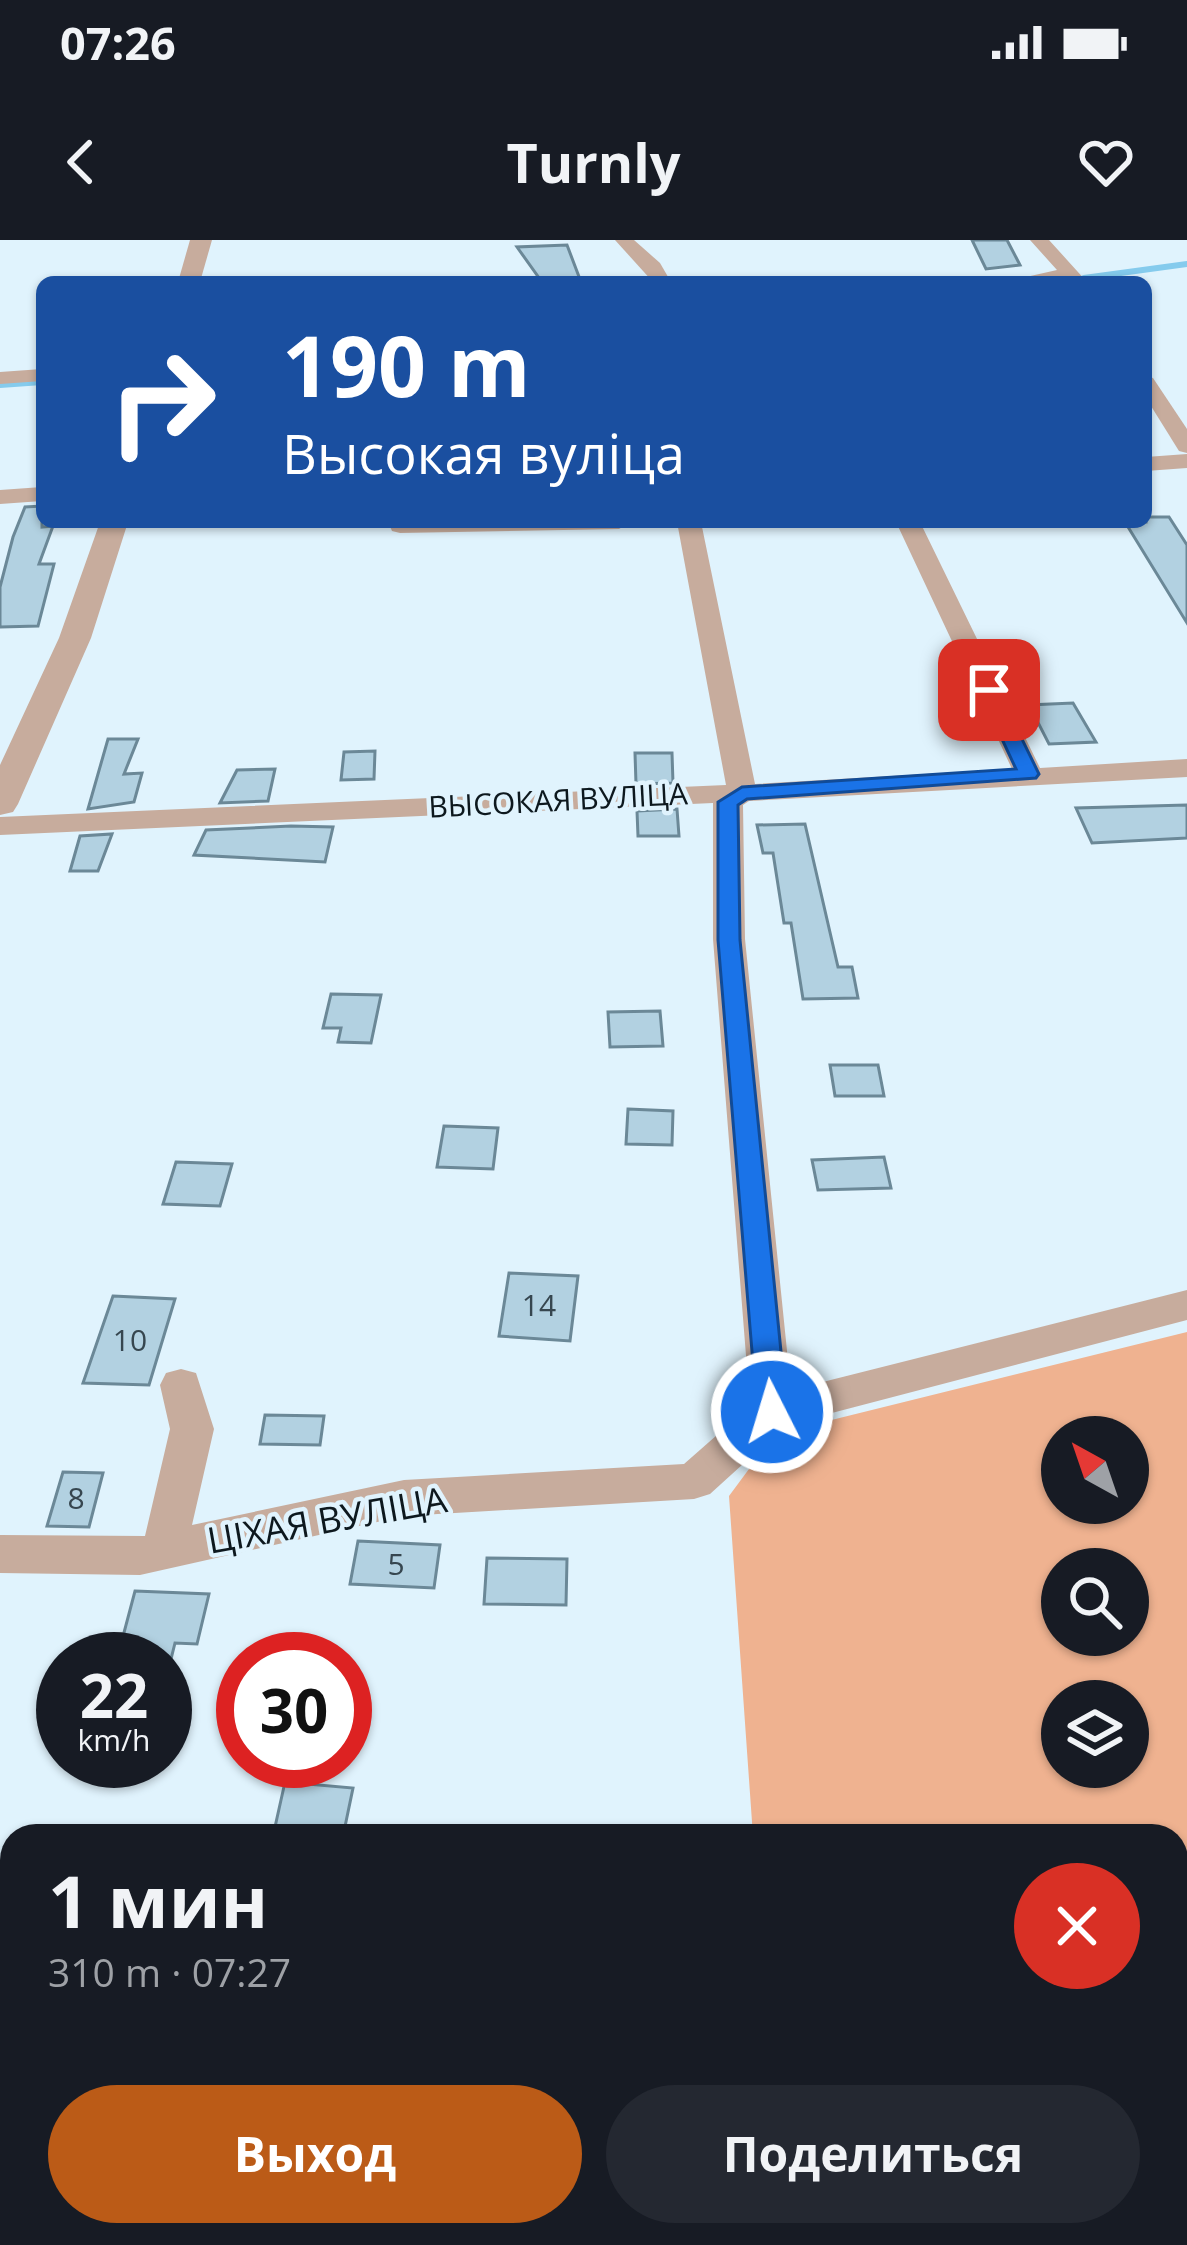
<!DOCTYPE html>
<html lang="ru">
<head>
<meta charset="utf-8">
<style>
  body { margin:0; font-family:"Open Sans",sans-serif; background:#242831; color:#f1f3f6; height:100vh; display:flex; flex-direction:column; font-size:45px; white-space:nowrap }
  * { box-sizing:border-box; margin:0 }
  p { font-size:39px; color:#9ea1a6 }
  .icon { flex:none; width:66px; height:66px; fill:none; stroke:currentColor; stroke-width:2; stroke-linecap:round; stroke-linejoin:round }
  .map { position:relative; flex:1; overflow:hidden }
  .drawer { position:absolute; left:0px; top:1584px; width:1188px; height:423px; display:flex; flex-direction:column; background:#171b24; border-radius:36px 36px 0 0; box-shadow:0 3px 9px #0004 }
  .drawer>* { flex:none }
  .banner { position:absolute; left:36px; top:36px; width:1116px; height:252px; border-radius:18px; box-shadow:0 3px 9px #0004; background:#1a4fa0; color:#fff; overflow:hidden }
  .needle { width:78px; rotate:320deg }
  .tools { position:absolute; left:1041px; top:1176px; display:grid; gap:24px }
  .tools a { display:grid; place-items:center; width:108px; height:108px; border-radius:50%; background:#171b24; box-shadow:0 3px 9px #0004; font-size:60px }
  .speed { position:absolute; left:36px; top:1392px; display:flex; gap:24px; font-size:60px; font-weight:700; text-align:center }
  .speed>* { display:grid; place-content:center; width:156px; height:156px; border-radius:50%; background:#171b24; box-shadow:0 3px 9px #0004; line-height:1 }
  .speed small { font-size:30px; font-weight:400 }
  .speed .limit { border:18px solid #d22; background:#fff; color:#111 }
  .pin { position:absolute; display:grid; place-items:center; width:102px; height:102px; color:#fff; margin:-51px; border-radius:24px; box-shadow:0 6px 18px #0006 }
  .me { position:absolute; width:132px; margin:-66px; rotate:355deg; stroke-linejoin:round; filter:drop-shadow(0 0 9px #0008) }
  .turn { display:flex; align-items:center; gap:42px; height:252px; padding:0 48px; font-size:54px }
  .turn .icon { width:156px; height:156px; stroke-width:2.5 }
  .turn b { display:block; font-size:84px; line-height:102px }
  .round { display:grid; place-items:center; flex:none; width:126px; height:126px; border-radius:63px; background:#242831 }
  .headline { display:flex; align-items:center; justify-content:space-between; height:204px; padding:0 48px }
  h1 { font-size:72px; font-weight:700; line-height:90px }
  .primary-button { display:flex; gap:24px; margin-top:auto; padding:24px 48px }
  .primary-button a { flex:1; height:138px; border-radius:72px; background:#bb5b17; color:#fff; font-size:48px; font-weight:700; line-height:138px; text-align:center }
  .primary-button a+a { background:#242831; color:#f1f3f6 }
  .status { display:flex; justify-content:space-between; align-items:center; height:84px; padding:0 60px; background:#171b24; direction:ltr }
  .status svg { height:33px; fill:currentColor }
  header { display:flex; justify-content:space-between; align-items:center; height:156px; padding:0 48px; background:#171b24; font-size:54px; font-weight:700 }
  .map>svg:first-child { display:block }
  .green { fill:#efb290; fill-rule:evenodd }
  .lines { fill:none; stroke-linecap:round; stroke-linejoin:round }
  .stream { stroke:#85cbed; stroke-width:6 }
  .building { fill:#b2d1e1; stroke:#6b8897; stroke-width:3 }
  .minor { fill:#c7ac9d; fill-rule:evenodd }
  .tertiary { fill:#c7ac9d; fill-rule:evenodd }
  .route { fill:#1a73e8; stroke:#114b97; stroke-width:3 }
  .labels { text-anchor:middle; stroke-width:9; stroke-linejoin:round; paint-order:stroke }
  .far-street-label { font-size:30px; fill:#0d181e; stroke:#e0f3fd }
  .number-label { font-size:30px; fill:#36464f }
  .street-label { font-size:36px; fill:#0d181e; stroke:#e0f3fd }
</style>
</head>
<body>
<div class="status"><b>07:26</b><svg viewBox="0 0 49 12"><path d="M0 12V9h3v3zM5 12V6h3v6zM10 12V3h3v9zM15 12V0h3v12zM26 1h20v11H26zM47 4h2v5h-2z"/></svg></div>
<header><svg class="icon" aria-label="back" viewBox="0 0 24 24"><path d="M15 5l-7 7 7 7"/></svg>Turnly<svg class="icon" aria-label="heart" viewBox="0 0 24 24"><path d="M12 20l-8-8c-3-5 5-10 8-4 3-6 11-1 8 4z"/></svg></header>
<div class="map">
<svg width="1187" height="2005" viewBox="0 0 1187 2005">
  <rect width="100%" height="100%" fill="#e0f3fd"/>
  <!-- green -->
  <path class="green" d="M1187 1092V2001L1134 1995H1176V1596H753L729 1256 775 1194ZM1062 1197H1128V1263H1062ZM1062 1329H1128V1395H1062ZM1062 1461H1128V1527H1062Z"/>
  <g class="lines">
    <!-- stream -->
    <g class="stream">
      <path d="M1084 38 1187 24"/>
      <path d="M0 145 42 142"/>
    </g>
  </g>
  <!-- building -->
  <g class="building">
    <path d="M972 0H1007L1020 25 986 29Z"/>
    <path d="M567 5 581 42H542L517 7Z"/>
    <path d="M42 266V287L53 286 39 324H54L38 386 0 387V347L13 297 25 267Z"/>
    <path d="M1146 277H1169L1187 305V383L1125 282H1146Z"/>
    <path d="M1073 463 1096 502 1049 504 1029 465Z"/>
    <path d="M108 499H138L124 534 142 533 134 562 88 569Z"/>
    <path d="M375 511 374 539 341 540 344 512Z"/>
    <path d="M635 513H672L673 543 636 544Z"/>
    <path d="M275 529 268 561 220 563 237 530Z"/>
    <path d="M1187 565V598L1092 603 1076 568Z"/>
    <path d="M677 569 679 596H638L637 571Z"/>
    <path d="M805 584 838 727H852L858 758 803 759 791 683H784L773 613H763L757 585Z"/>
    <path d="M291 586 333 587 325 622 194 615 206 590Z"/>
    <path d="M112 594 98 631H70L80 596Z"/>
    <path d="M331 754 381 755 371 803 338 802 341 788H323Z"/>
    <path d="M660 771 663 806 610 807 608 772Z"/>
    <path d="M830 825H878L884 856H835Z"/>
    <path d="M628 869 673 871 672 905 626 904Z"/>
    <path d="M444 886 498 888 493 929 437 927Z"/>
    <path d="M884 917 891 948 818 950 812 920Z"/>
    <path d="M176 922 232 924 220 966 163 964Z"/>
    <path d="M509 1033 578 1036 570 1101 499 1096Z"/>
    <path d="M113 1056 175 1059 149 1145 83 1143Z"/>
    <path d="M265 1175 324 1176 320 1205 260 1204Z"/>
    <path d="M63 1232 103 1233 89 1287 47 1286Z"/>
    <path d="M358 1301 440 1305 434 1348 350 1344Z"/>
    <path d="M487 1318 567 1319 566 1365 484 1364Z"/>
    <path d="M135 1351 209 1354 197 1404 175 1403 171 1419H117Z"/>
    <path d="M285 1542 353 1548 343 1596H273Z"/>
  </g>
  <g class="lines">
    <!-- minor -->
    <g class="minor">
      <path d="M615 0H634L660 23 671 42H653Z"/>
      <path d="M1030 0H1049L1087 42H1004L1057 30Z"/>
      <path d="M42 129V141L0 144V132Z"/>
      <path d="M1146 136 1153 138 1187 189V213L1179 211 1146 158Z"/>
      <path d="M1187 214V228L1146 231V217Z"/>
      <path d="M42 247V261L0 264V250Z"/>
      <path d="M388 282H631L619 289 400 293 392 291Z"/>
      <path d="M677 282H701L755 544 1012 529 896 282H920L1040 528 1187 519V537L749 561 743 565 745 699 791 1150 1187 1050V1080L786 1185 710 1254 694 1259 404 1276 140 1335 0 1333V1295L145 1296 170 1189 160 1145 166 1133 181 1129 196 1133 214 1189 192 1285 404 1240 684 1224 750 1166 713 699V563L0 595V577L726 545Z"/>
    </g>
    <!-- tertiary -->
    <g class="tertiary">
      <path d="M190 0H212L200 42H178Z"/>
      <path d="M100 282H128L91 398 18 564 13 572 0 575V525L59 398Z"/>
    </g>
  </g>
  <!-- route -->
  <path class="route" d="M989 444 998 450 1039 534 1036 538 747 559 738 565 740 700 787 1172 782 1180H761L757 1172 718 700V562L742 547 1016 529 979 450Z"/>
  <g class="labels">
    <!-- far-street labels -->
    <g class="far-street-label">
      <text transform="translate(558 561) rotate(-3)" y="10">ВЫСОКАЯ ВУЛІЦА</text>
    </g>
    <!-- number labels -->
    <g class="number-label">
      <text x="539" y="1076">14</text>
      <text x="130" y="1111">10</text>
      <text x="76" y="1269">8</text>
      <text x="396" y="1335">5</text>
    </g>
    <!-- street labels -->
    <g class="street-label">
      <text transform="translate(327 1280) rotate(-10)" y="13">ЦІХАЯ ВУЛІЦА</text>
    </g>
  </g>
</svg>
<div class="tools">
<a><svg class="needle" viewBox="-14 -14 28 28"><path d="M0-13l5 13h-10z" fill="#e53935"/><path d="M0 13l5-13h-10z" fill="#9ea1a6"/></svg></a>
<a><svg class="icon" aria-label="search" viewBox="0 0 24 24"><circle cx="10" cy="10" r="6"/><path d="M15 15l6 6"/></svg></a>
<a><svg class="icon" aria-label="layers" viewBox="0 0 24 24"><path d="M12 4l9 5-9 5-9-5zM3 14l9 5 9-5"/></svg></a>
</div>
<div class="speed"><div>22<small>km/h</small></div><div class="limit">30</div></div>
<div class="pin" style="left:989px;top:450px;background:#d93025"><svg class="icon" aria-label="arrive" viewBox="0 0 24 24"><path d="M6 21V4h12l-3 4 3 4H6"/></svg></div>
<svg class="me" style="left:772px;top:1172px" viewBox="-20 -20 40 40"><circle r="17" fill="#1a73e8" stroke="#fff" stroke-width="3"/><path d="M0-11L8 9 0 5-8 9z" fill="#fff"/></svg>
<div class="banner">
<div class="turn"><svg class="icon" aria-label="right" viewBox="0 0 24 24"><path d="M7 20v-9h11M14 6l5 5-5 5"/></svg><div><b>190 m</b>Высокая вуліца</div></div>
</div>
<section class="drawer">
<div class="headline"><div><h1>1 мин</h1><p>310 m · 07:27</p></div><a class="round" style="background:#d93025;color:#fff"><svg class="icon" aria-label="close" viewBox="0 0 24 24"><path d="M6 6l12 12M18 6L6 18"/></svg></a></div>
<div class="primary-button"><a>Выход</a><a>Поделиться</a></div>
</section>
</div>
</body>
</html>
